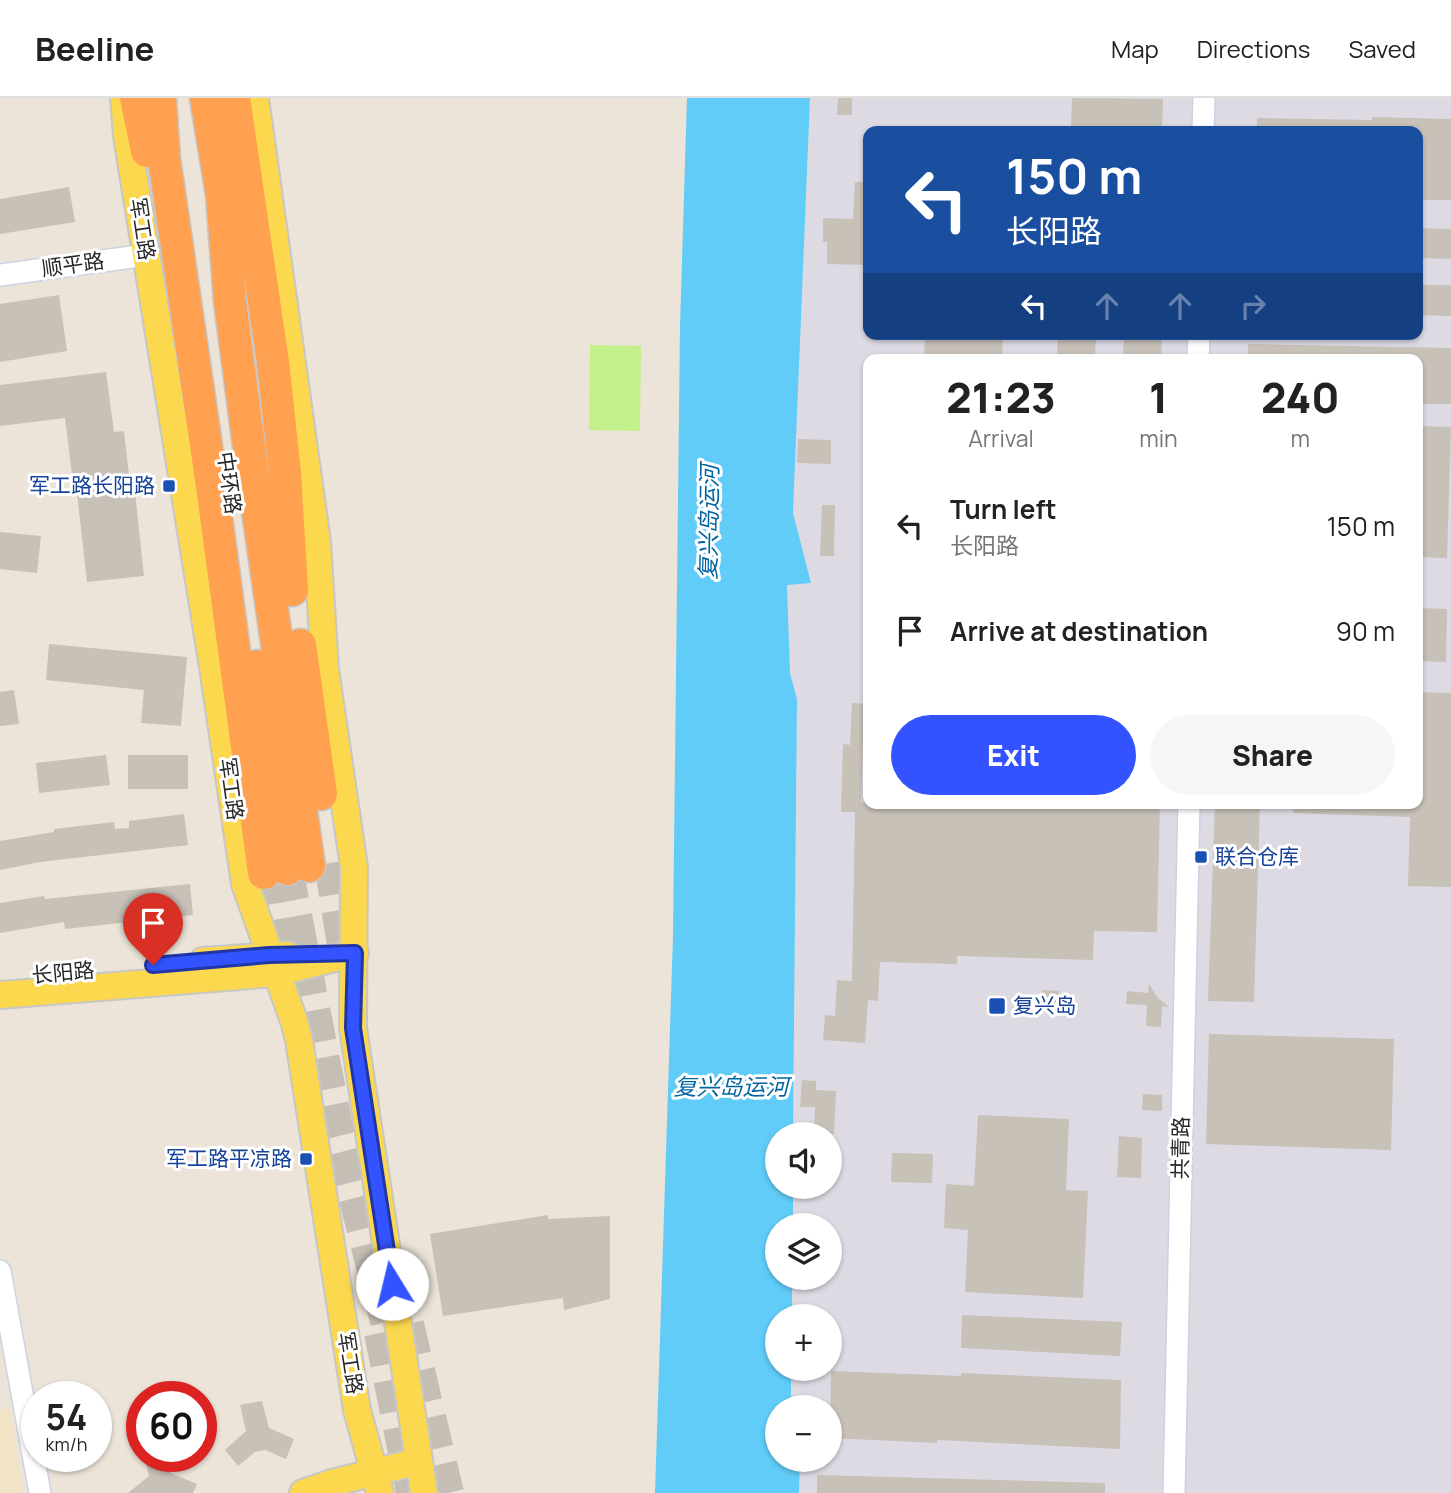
<!DOCTYPE html>
<html lang="en">
<head>
<meta charset="utf-8">
<style>
  body { margin:0; font-family:Manrope,"Noto Sans SC",sans-serif; background:#f6f6f6; color:#222; height:100vh; display:flex; flex-direction:column; font-size:26px; white-space:nowrap }
  * { box-sizing:border-box; margin:0 }
  p { font-size:23px; color:#767676 }
  .icon { flex:none; width:38px; height:38px; fill:none; stroke:currentColor; stroke-width:2; stroke-linecap:round; stroke-linejoin:round }
  .map { position:relative; flex:1; overflow:hidden }
  .sheet { position:absolute; left:863px; top:256px; width:560px; height:455px; display:flex; flex-direction:column; background:#fff; border-radius:14px; box-shadow:0 2px 5px #0004 }
  .sheet>* { flex:none }
  .guide { position:absolute; left:863px; top:28px; width:560px; height:214px; border-radius:14px; box-shadow:0 2px 5px #0004; background:#1a4fa0; color:#fff; overflow:hidden }
  .buttons { position:absolute; left:765px; top:1024px; display:grid; gap:14px }
  .buttons a { display:grid; place-items:center; width:77px; height:77px; border-radius:50%; background:#fff; box-shadow:0 2px 5px #0004; font-size:35px }
  .speed { position:absolute; left:21px; top:1283px; display:flex; gap:14px; font-size:35px; font-weight:700; text-align:center }
  .speed>* { display:grid; place-content:center; width:91px; height:91px; border-radius:50%; background:#fff; box-shadow:0 2px 5px #0004; line-height:1 }
  .speed small { font-size:18px; font-weight:400 }
  .speed .limit { border:10px solid #d22; background:#fff; color:#111 }
  .pin { position:absolute; display:grid; place-items:center; width:60px; height:60px; color:#fff; margin:-72px -30px; border-radius:50% 50% 50% 0; rotate:-45deg; box-shadow:0 0 7px #0007 }
  .pin .icon { rotate:45deg }
  .me { position:absolute; width:77px; margin:-38px; rotate:351deg; stroke-linejoin:round; filter:drop-shadow(0 0 5px #0008) }
  .turn { display:flex; align-items:center; gap:24px; height:147px; padding:0 28px; font-size:32px }
  .turn .icon { width:91px; height:91px; stroke-width:2.5 }
  .turn b { display:block; font-size:49px; line-height:60px }
  .lanes { display:flex; align-items:center; height:66px; padding:0 28px; background:#0003; justify-content:center; gap:35px; direction:ltr }
  .lanes .off { opacity:.35 }
  .eta { display:flex; justify-content:space-evenly; align-items:center; height:119px; text-align:center }
  .eta b { font-size:42px; font-weight:800; line-height:49px }
  .button { display:flex; gap:14px; margin-top:auto; padding:14px 28px }
  .button a { flex:1; height:80px; border-radius:42px; background:#3253ff; color:#fff; font-size:28px; font-weight:800; line-height:80px; text-align:center }
  .button a+a { background:#f6f6f6; color:#222 }
  ul { padding:0; list-style:none }
  li { display:flex; align-items:center; gap:21px; height:105px; padding:0 28px }
  li div { flex:1 }
  li b { display:block; font-size:26px }
  li em { font-style:normal }
  header { display:flex; align-items:center; gap:42px; box-sizing:border-box; height:98px; padding:0 35px; background:#fff; border-bottom:2px solid #e0e0e0 }
  header strong { font-size:33px }
  nav { display:flex; gap:38px; margin-inline-start:auto; font-size:24px }
  .map>svg:first-child { display:block }
  .industrial { fill:#dddae3; fill-rule:evenodd }
  .education { fill:#f0e3c6 }
  .pitch { fill:#c2f08a }
  .water { fill:#61ccf8 }
  .building { fill:#c7c1b8 }
  .lines { fill:none; stroke-linecap:round; stroke-linejoin:round }
  .highway-tunnel { stroke:#c5beb5; stroke-width:32; stroke-dasharray:32 16; stroke-linecap:butt }
  .minor-casing { stroke:#cdd1e3; stroke-width:24 }
  .major-casing { stroke:#c7c7c7; stroke-width:30 }
  .highway-casing { stroke:#c7c7c7; stroke-width:35 }
  .minor { stroke:#fff; stroke-width:21 }
  .major { stroke:#fbd84e; stroke-width:26 }
  .highway { stroke:#ffa150; stroke-width:32 }
  .route-casing { stroke:#2036a6; stroke-width:18 }
  .route { stroke:#3253ff; stroke-width:12 }
  .transit-dot { fill:#1a4fb4; stroke:#fff; stroke-width:2.5 }
  .labels { text-anchor:middle; stroke-width:6; stroke-linejoin:round; paint-order:stroke }
  .street-label { font-size:21px; fill:#282828; stroke:#fff }
  .transit-label { font-size:21px; fill:#164399; stroke:#fff; text-anchor:end }
  .water-label { font-size:23px; font-style:italic; fill:#0366a2; stroke:#fff }
</style>
</head>
<body>
<header>
<strong>Beeline</strong>
<nav><a>Map</a><a>Directions</a><a>Saved</a></nav>
</header>
<div class="map">
<svg width="1451" height="1395" viewBox="0 0 1451 1395">
  <rect width="100%" height="100%" fill="#ece4d8"/>
  <!-- industrial -->
  <path class="industrial" d="M810 0H1451V1395H799L800 1362H830V1309H791V1271L830 1270V1218H792V1180H830V1127H793V1089L830 1088V1036H793L797 601 790 575 787 487 811 484 793 415ZM868 33H1418V236H868ZM868 261H1418V705H868Z"/>
  <!-- education -->
  <path class="education" d="M10 1311 23 1395H0V1312Z"/>
  <!-- pitch -->
  <path class="pitch" d="M590 247 641 248 640 333 589 332Z"/>
  <!-- water -->
  <path class="water" d="M687 0H810L793 415 811 485 787 487 790 575 797 601 793 1036H777V1088L793 1089V1127H777V1180H792V1218H777V1270L791 1271V1309H777V1362H800L799 1395H655L673 837 680 228Z"/>
  <!-- building -->
  <g class="building">
    <path d="M838 0H852V17H837Z"/>
    <path d="M1072 0 1163 1 1162 33H1071Z"/>
    <path d="M1372 19 1451 21V102H1418V33H1257V20L1372 22Z"/>
    <path d="M855 84H868V167L827 166V144H823V120L853 121Z"/>
    <path d="M69 89 75 124 0 136V101Z"/>
    <path d="M1418 130 1451 131V161L1418 160Z"/>
    <path d="M1418 187H1451V218L1418 217Z"/>
    <path d="M59 197 67 253 0 264V206Z"/>
    <path d="M925 236H1003L1002 261H924Z"/>
    <path d="M1058 236H1096L1095 261H1057Z"/>
    <path d="M1124 236H1158V241H1162L1161 261H1123Z"/>
    <path d="M1248 246 1451 250V306H1418V261H1248Z"/>
    <path d="M106 274 114 334 124 333 129 377 133 376 144 478 87 484 75 377H72L65 320 0 328V287Z"/>
    <path d="M1418 328 1451 329 1447 460 1418 459Z"/>
    <path d="M798 341 831 342V366L797 365Z"/>
    <path d="M822 407H835L834 458H820Z"/>
    <path d="M0 434 41 438 37 475 0 471Z"/>
    <path d="M1418 510 1447 511 1446 564 1418 563Z"/>
    <path d="M49 546 187 559 181 628 141 625 144 592 46 582Z"/>
    <path d="M14 592 19 626 0 628V594Z"/>
    <path d="M1418 594 1451 595V789L1408 788 1410 719 1293 715 1294 705H1418Z"/>
    <path d="M852 605 868 606V642L863 641 861 705H1160L1157 834 1094 833 1093 862 957 858V866L880 864 878 903 868 902 865 945 823 942 825 917 835 918 837 882 852 883 855 714H841L843 646 850 647Z"/>
    <path d="M106 657 110 687 39 695 36 665Z"/>
    <rect x="128" y="657" width="60" height="34"/>
    <path d="M1215 705H1260L1254 904 1208 903Z"/>
    <path d="M184 716 188 747 40 764 0 772V743L54 734V731L114 724 115 731 129 730V723Z"/>
    <path d="M190 786 193 817 65 831 64 824 0 835V805L44 798 45 801Z"/>
    <path d="M1149 886 1157 899 1169 909 1162 908 1161 929 1146 928 1147 907 1126 906 1127 893 1148 895Z"/>
    <path d="M1042 892 1059 893 1057 913 1041 911Z"/>
    <path d="M1209 936 1394 941 1391 1052 1206 1046Z"/>
    <path d="M802 982 816 983V992L836 993 834 1036H814L815 1009H800Z"/>
    <path d="M1143 996 1162 997V1013L1142 1012Z"/>
    <path d="M978 1017 1069 1021 1066 1092 1088 1093 1083 1200 965 1194 968 1132 944 1130 946 1086 974 1088Z"/>
    <path d="M1119 1038 1142 1040 1141 1080 1117 1079Z"/>
    <path d="M892 1055 933 1056 932 1085 891 1084Z"/>
    <path d="M548 1117V1121L610 1118V1201L564 1212 563 1200 443 1218 430 1136Z"/>
    <path d="M962 1217 1122 1224 1120 1258 961 1250Z"/>
    <path d="M831 1273 961 1278V1275L1121 1282 1120 1351 937 1342V1345L830 1340Z"/>
    <path d="M262 1303 269 1330 294 1341 286 1361 265 1352 255 1354 238 1368 225 1352 246 1333 240 1307Z"/>
    <path d="M144 1358H167L171 1375 197 1386 193 1395H128L149 1378Z"/>
    <path d="M817 1377 1105 1385V1395H817Z"/>
  </g>
  <g class="lines">
    <!-- highway-tunnel -->
    <g class="highway-tunnel">
      <path d="M330 765 347 872"/>
      <path d="M287 771 338 1034 394 1255"/>
      <path d="M264 775 282 870"/>
      <path d="M408 1226 448 1395"/>
      <path d="M380 1235 412 1394"/>
    </g>
    <!-- minor casing -->
    <g class="minor-casing">
      <g id="minor">
        <path d="M1203 33 1204 0"/>
        <path d="M0 177 146 157"/>
        <path d="M1198 261 1199 236"/>
        <path d="M0 1173 40 1395"/>
        <path d="M1174 1395 1189 705"/>
      </g>
    </g>
    <!-- major casing -->
    <g class="major-casing">
      <g id="major">
        <path d="M124 0 127 38 213 569 245 786 294 923 299 942 357 1312 380 1395"/>
        <path d="M255 0 317 444 325 571 354 769 353 930 424 1395"/>
        <path d="M203 863 287 857"/>
        <path d="M0 897 276 875 355 855"/>
        <path d="M303 1395 332 1385 419 1363"/>
      </g>
    </g>
    <!-- highway casing -->
    <g class="highway-casing">
      <g id="highway">
        <path d="M136 0 147 53"/>
        <path d="M160 0 164 60 211 381 264 775"/>
        <path d="M206 0 222 97 230 204 253 379 309 768"/>
        <path d="M234 0 273 264 285 376 292 492"/>
        <path d="M300 547 321 696"/>
        <path d="M257 568 287 771"/>
      </g>
    </g>
    <!-- minor -->
    <use href="#minor" class="minor"/>
    <!-- major -->
    <use href="#major" class="major"/>
    <!-- highway -->
    <use href="#highway" class="highway"/>
  </g>
  <g class="lines">
    <!-- route casing -->
    <g class="route-casing">
      <path id="route" d="M153 867 269 857 355 855 353 930 392 1186"/>
    </g>
    <!-- route -->
    <use href="#route" class="route"/>
  </g>
  <!-- markers -->
  <g class="transit-dot">
    <rect x="162" y="381" width="14" height="14" rx="3.5"/>
    <rect x="1194" y="752" width="14" height="14" rx="3.5"/>
    <rect x="988" y="899" width="18" height="18" rx="3.5"/>
    <rect x="299" y="1054" width="14" height="14" rx="3.5"/>
  </g>
  <g class="labels">
    <!-- street labels -->
    <g class="street-label">
      <text transform="translate(142 131) rotate(81)" y="7">军工路</text>
      <text transform="translate(73 167) rotate(-8)" y="7">顺平路</text>
      <text transform="translate(229 385) rotate(82)" y="7">中环路</text>
      <text transform="translate(231 691) rotate(82)" y="7">军工路</text>
      <text transform="translate(63 875) rotate(-5)" y="7">长阳路</text>
      <text transform="translate(1181 1050) rotate(-89)" y="7">共青路</text>
      <text transform="translate(350 1265) rotate(81)" y="7">军工路</text>
    </g>
    <!-- transit labels -->
    <g class="transit-label">
      <text x="155" y="395">军工路长阳路</text>
      <text x="1215" y="766" text-anchor="start">联合仓库</text>
      <text x="1013" y="915" text-anchor="start">复兴岛</text>
      <text x="292" y="1068">军工路平凉路</text>
    </g>
    <!-- water labels -->
    <g class="water-label">
      <text transform="translate(709 424) rotate(-89)" y="8">复兴岛运河</text>
      <text x="731" y="997">复兴岛运河</text>
    </g>
  </g>
</svg>
<div class="buttons">
<a><svg class="icon" aria-label="sound" viewBox="0 0 24 24"><path d="M4 9h4l5-4v14l-5-4H4zM17 9q2 3 0 6"/></svg></a>
<a><svg class="icon" aria-label="layers" viewBox="0 0 24 24"><path d="M12 4l9 5-9 5-9-5zM3 14l9 5 9-5"/></svg></a>
<a>+</a>
<a>−</a>
</div>
<div class="speed"><div>54<small>km/h</small></div><div class="limit">60</div></div>
<div class="pin" style="left:153px;top:867px;background:#d93025"><svg class="icon" aria-label="arrive" viewBox="0 0 24 24"><path d="M6 21V4h12l-3 4 3 4H6"/></svg></div>
<svg class="me" style="left:392px;top:1186px" viewBox="-20 -20 40 40"><circle r="19" fill="#fff"/><path d="M0-13L10 11 0 6-10 11z" fill="#3253ff"/></svg>
<div class="guide">
<div class="turn"><svg class="icon" aria-label="left" viewBox="0 0 24 24"><path d="M17 20v-9H6M10 6l-5 5 5 5"/></svg><div><b>150 m</b>长阳路</div></div>
<div class="lanes"><svg class="icon" aria-label="left" viewBox="0 0 24 24"><path d="M17 20v-9H6M10 6l-5 5 5 5"/></svg><svg class="icon off" aria-label="ahead" viewBox="0 0 24 24"><path d="M12 20V5M6 11l6-6 6 6"/></svg><svg class="icon off" aria-label="ahead" viewBox="0 0 24 24"><path d="M12 20V5M6 11l6-6 6 6"/></svg><svg class="icon off" aria-label="right" viewBox="0 0 24 24"><path d="M7 20v-9h11M14 6l5 5-5 5"/></svg></div>
</div>
<section class="sheet">
<div class="eta">
<div><b>21:23</b><p>Arrival</p></div>
<div><b>1</b><p>min</p></div>
<div><b>240</b><p>m</p></div>
</div>
<ul>
<li><svg class="icon" aria-label="left" viewBox="0 0 24 24"><path d="M17 20v-9H6M10 6l-5 5 5 5"/></svg><div><b>Turn left</b><p>长阳路</p></div><em>150 m</em></li>
<li><svg class="icon" aria-label="arrive" viewBox="0 0 24 24"><path d="M6 21V4h12l-3 4 3 4H6"/></svg><div><b>Arrive at destination</b></div><em>90 m</em></li>
</ul>
<div class="button"><a>Exit</a><a>Share</a></div>
</section>
</div>
</body>
</html>
